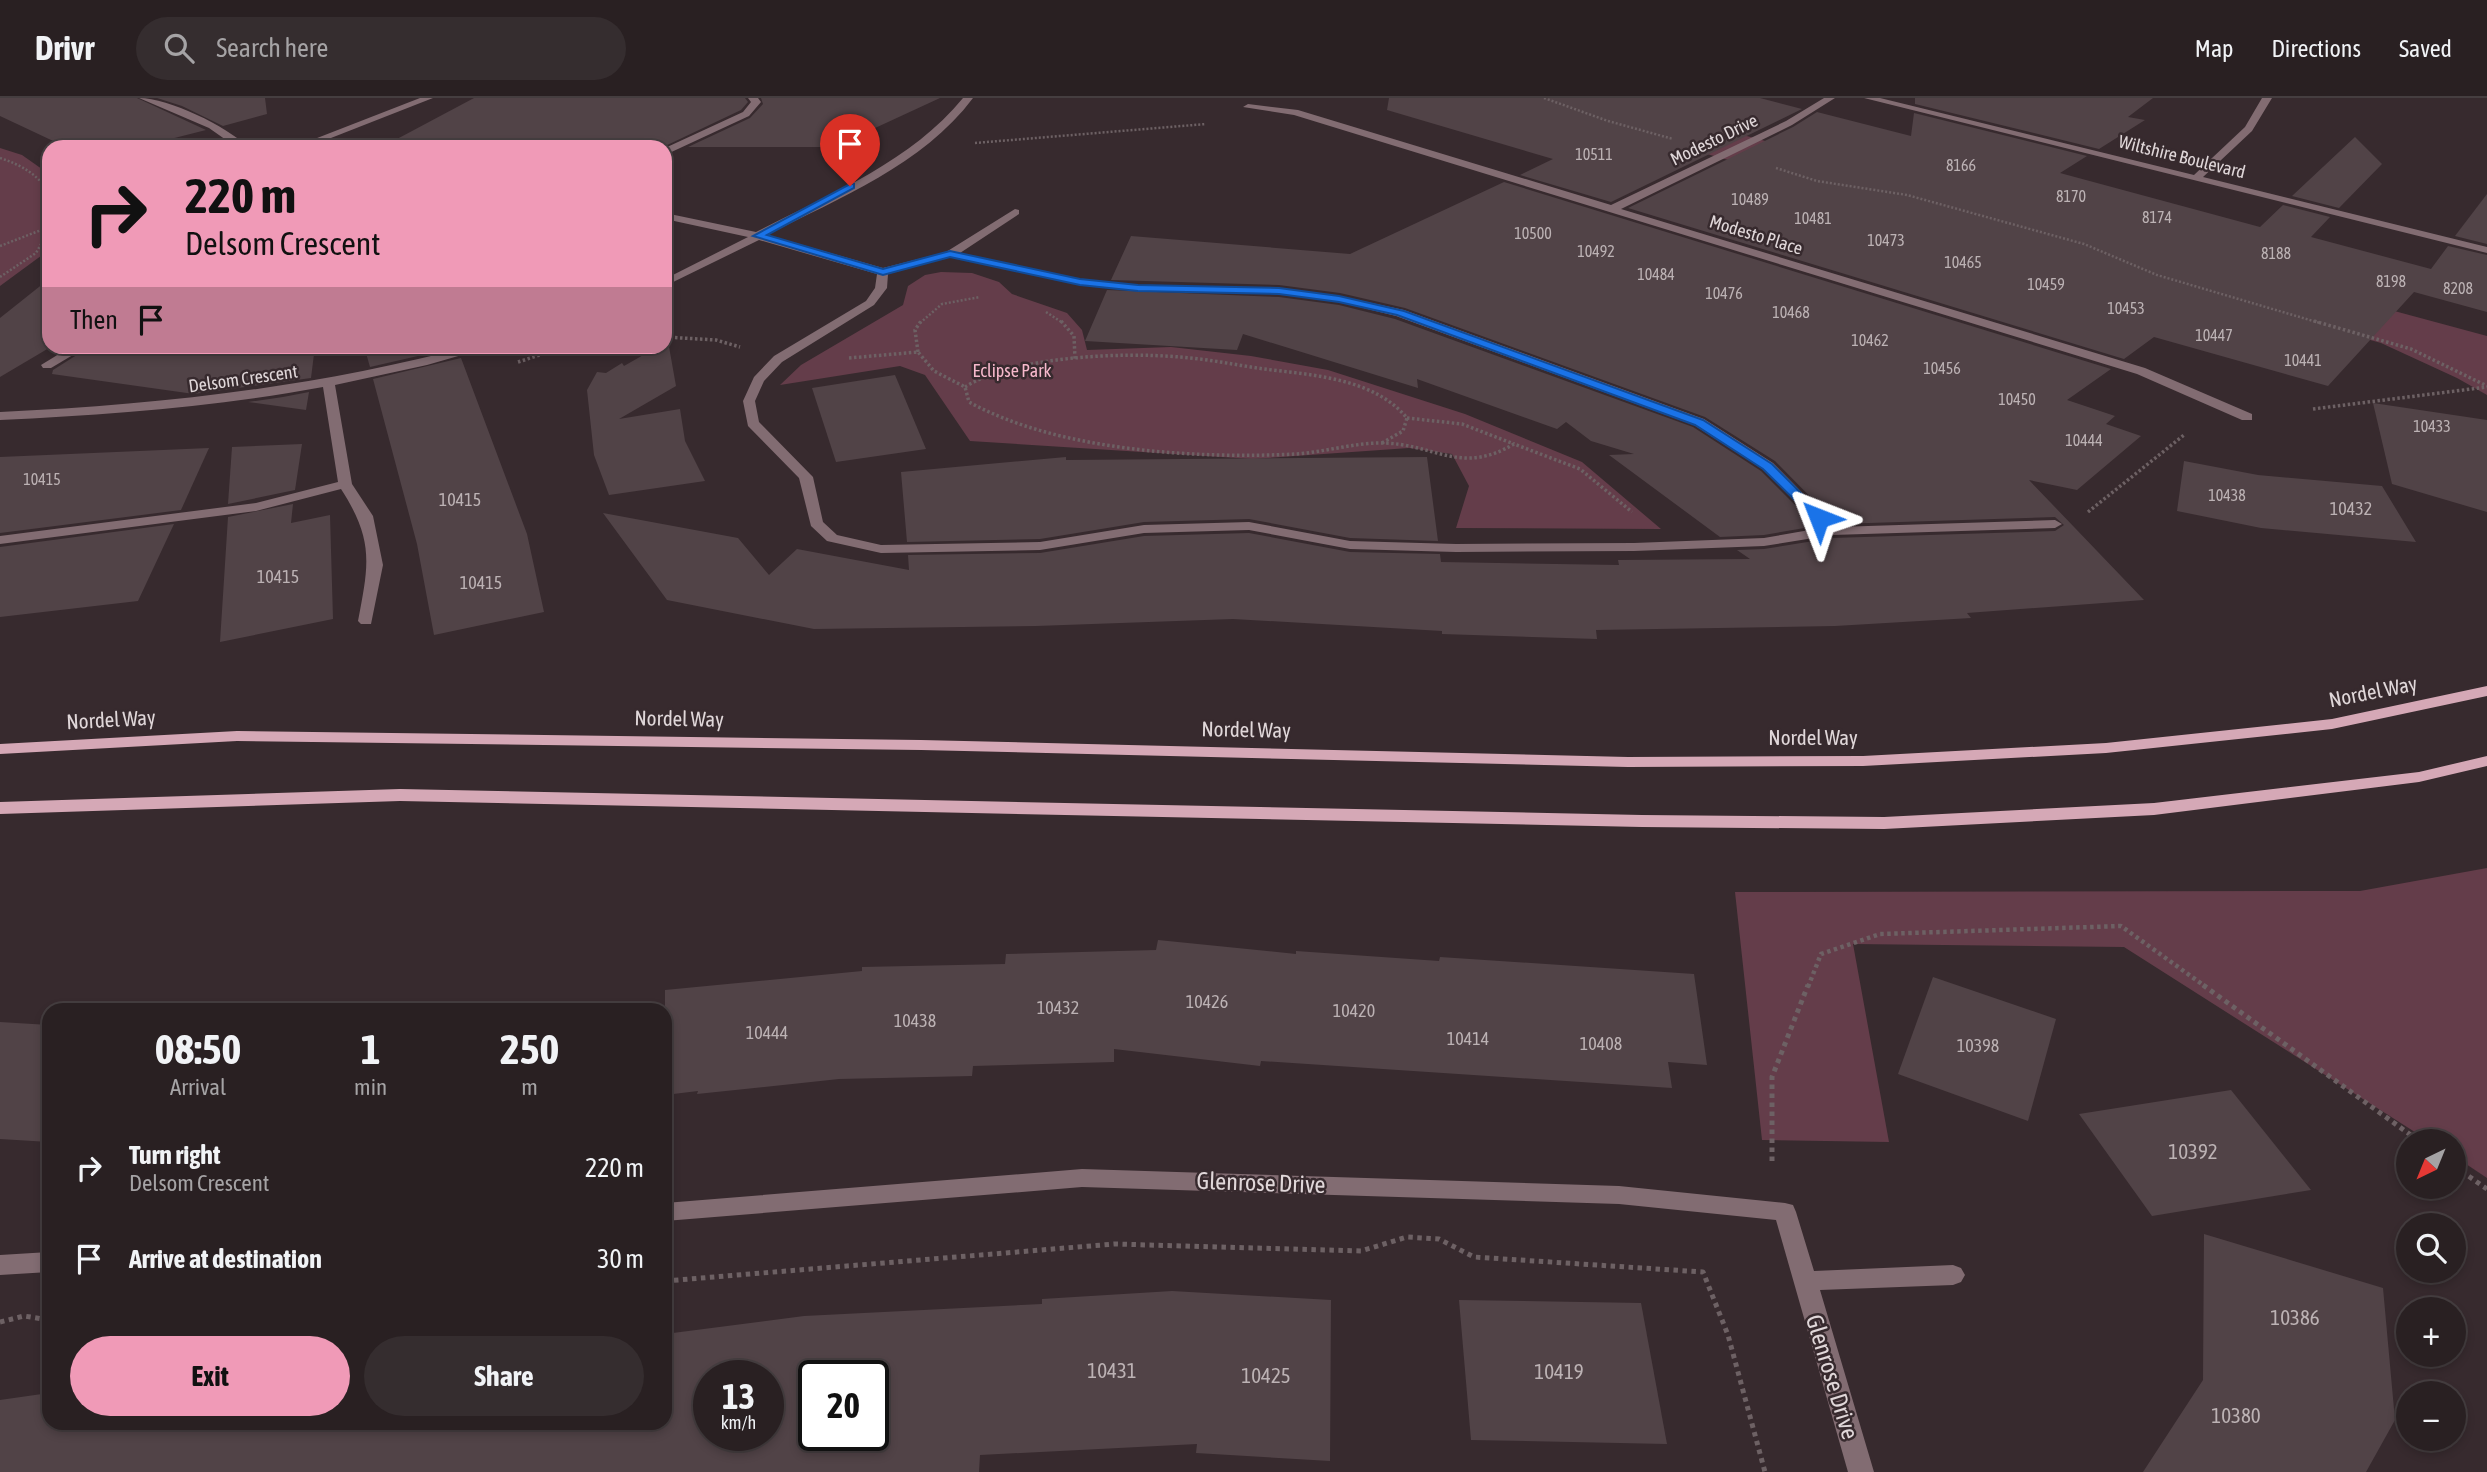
<!DOCTYPE html>
<html lang="en">
<head>
<meta charset="utf-8">
<style>
  body { margin:0; font-family:"Asap Condensed",sans-serif; background:#352d2f; color:#f1f3f6; height:100vh; display:flex; flex-direction:column; font-size:26px; white-space:nowrap }
  * { box-sizing:border-box; margin:0 }
  p { font-size:23px; color:#a5a3a5 }
  .icon { flex:none; width:38px; height:38px; fill:none; stroke:currentColor; stroke-width:2; stroke-linecap:round; stroke-linejoin:round }
  .map { position:relative; flex:1; overflow:hidden }
  .details { position:absolute; left:42px; top:905px; width:630px; height:427px; display:flex; flex-direction:column; background:#292022; border-radius:21px; box-shadow:0 4px 10px #0003,0 0 0 2px #453e40 }
  .details>* { flex:none }
  .top-card { position:absolute; left:42px; top:42px; width:630px; height:214px; border-radius:21px; box-shadow:0 4px 10px #0003,0 0 0 2px #453e40; background:#f09ab7; color:#111; overflow:hidden }
  .needle { width:46px; rotate:223deg }
  .controls { position:absolute; left:2396px; top:1031px; display:grid; gap:14px }
  .controls a { display:grid; place-items:center; width:70px; height:70px; border-radius:50%; background:#292022; box-shadow:0 4px 10px #0003,0 0 0 2px #453e40; font-size:35px }
  .speed { position:absolute; left:693px; top:1262px; display:flex; gap:14px; font-size:35px; font-weight:700; text-align:center }
  .speed>* { display:grid; place-content:center; width:91px; height:91px; border-radius:50%; background:#292022; box-shadow:0 4px 10px #0003,0 0 0 2px #453e40; line-height:1 }
  .speed small { font-size:18px; font-weight:400 }
  .speed .limit { border:4px solid #111; border-radius:10px; background:#fff; color:#111 }
  .pin { position:absolute; display:grid; place-items:center; width:60px; height:60px; color:#fff; margin:-72px -30px; border-radius:50% 50% 50% 0; rotate:-45deg; box-shadow:0 0 7px #0007 }
  .pin .icon { rotate:45deg }
  .me { position:absolute; width:77px; margin:-38px; rotate:315deg; stroke-linejoin:round; filter:drop-shadow(0 0 5px #0008) }
  .turn { display:flex; align-items:center; gap:24px; height:147px; padding:0 28px; font-size:32px }
  .turn .icon { width:91px; height:91px; stroke-width:2.5 }
  .turn b { display:block; font-size:49px; line-height:60px }
  .then { display:flex; align-items:center; height:66px; padding:0 28px; background:#0003; gap:14px; font-size:26px }
  .eta { display:flex; justify-content:space-evenly; align-items:center; height:119px; text-align:center }
  .eta b { font-size:42px; font-weight:700; line-height:49px }
  .button { display:flex; gap:14px; margin-top:auto; padding:14px 28px }
  .button a { flex:1; height:80px; border-radius:42px; background:#f09ab7; color:#111; font-size:28px; font-weight:700; line-height:80px; text-align:center }
  .button a+a { background:#352d2f; color:#f1f3f6 }
  ul { padding:0; list-style:none }
  li { display:flex; align-items:center; gap:21px; height:91px; padding:0 28px }
  li div { flex:1 }
  li b { display:block; font-size:26px }
  li em { font-style:normal }
  header { display:flex; align-items:center; gap:42px; box-sizing:border-box; height:98px; padding:0 35px; background:#292022; border-bottom:2px solid #453e40 }
  header strong { font-size:33px }
  nav { display:flex; gap:38px; margin-inline-start:auto; font-size:24px }
  .search { width:490px; height:63px; background:#352d2f; display:flex; align-items:center; gap:18px; box-sizing:border-box; padding:0 24px; border-radius:38px; color:#a5a3a5; font-size:26px }
  .map>svg:first-child { display:block }
  .green { fill:#643d4a }
  .building { fill:#514347; fill-rule:evenodd }
  .lines { fill:none; stroke-linecap:round; stroke-linejoin:round }
  .path-far3 { stroke:#6d6164; stroke-width:2.5; stroke-dasharray:2 2; stroke-linecap:butt }
  .path-far2 { stroke:#6d6164; stroke-width:3.5; stroke-dasharray:2.5 2.5; stroke-linecap:butt }
  .path-far1 { stroke:#6d6164; stroke-width:4.5; stroke-dasharray:3.5 3.5; stroke-linecap:butt }
  .path { stroke:#6d6164; stroke-width:5; stroke-dasharray:4.5 4.5; stroke-linecap:butt }
  .minor { fill:#826c72; fill-rule:evenodd }
  .major { fill:#d5a8b6; fill-rule:evenodd }
  .route { fill:#1a73e8; stroke:#114b97; stroke-width:2 }
  .labels { text-anchor:middle; stroke-width:5; stroke-linejoin:round; paint-order:stroke }
  .far-number-label { font-size:16px; fill:#bcb2b4 }
  .far-street-label { font-size:18px; fill:#e0d7d9; stroke:#372a2e }
  .far-park-label { font-size:18px; fill:#f7b9cc; stroke:#372a2e }
  .number-label { font-size:18px; fill:#bcb2b4 }
  .street-label { font-size:21px; fill:#e0d7d9; stroke:#372a2e }
  .near-number-label { font-size:21px; fill:#bcb2b4 }
  .near-street-label { font-size:24px; fill:#e0d7d9; stroke:#372a2e }
</style>
</head>
<body>
<header>
<strong>Drivr</strong>
<div class="search"><svg class="icon" aria-label="search" viewBox="0 0 24 24"><circle cx="10" cy="10" r="6"/><path d="M15 15l6 6"/></svg>Search here</div>
<nav><a>Map</a><a>Directions</a><a>Saved</a></nav>
</header>
<div class="map">
<svg width="2487" height="1374" viewBox="0 0 2487 1374">
  <rect width="100%" height="100%" fill="#372a2e"/>
  <!-- green -->
  <g class="green">
    <path d="M1507 0H1606L2487 238V297L2457 280 2381 245Z"/>
    <path d="M0 50 22 57 49 76V152L0 188Z"/>
    <path d="M941 174 972 175 999 184 1012 196 1067 215 1082 232 1087 252 1171 249 1251 258 1328 272 1465 316 1582 364 1661 431 1456 430 1469 388 1452 356 1409 350 1253 361 970 343 925 277 900 268 780 287 801 267 903 207 908 188 925 177Z"/>
    <path d="M2487 770V1080L2454 1058V1043H2429L2124 849 1853 846 1889 1044 1762 1042 1735 794 2360 793Z"/>
  </g>
  <!-- building -->
  <g class="building">
    <path d="M0 0H137L206 32 139 49H66L0 18Z"/>
    <path d="M157 0H265L267 16 223 28 182 8Z"/>
    <path d="M474 0H745L748 4 741 12 663 49H382Z"/>
    <path d="M761 0H940L834 49H688L750 20 763 6Z"/>
    <path d="M1389 0H1760L1802 11 1611 104 1520 77 1553 61 1387 12Z"/>
    <path d="M1915 0H2153L2128 19 2145 22 2099 51 1915 6Z"/>
    <path d="M1817 14 1911 38 1914 15 2087 58 2060 75 2260 129 2283 107 2330 119 2311 139 2431 171 2448 148 2487 157V214L2414 194 2328 288 2154 239 2124 261 1628 110 1793 29Z"/>
    <path d="M2355 39 2382 66 2339 110 2292 98Z"/>
    <path d="M1504 84 2111 271 2067 302 2115 318 2106 326 2141 338 2077 392 2029 382 2144 502 1967 515 1971 520 1835 528 1596 532 1597 541 1442 536V533L1233 521 1036 528 814 531 667 502 603 415 738 440 769 477 797 451 909 472 908 457 1040 455 1144 438 1249 435 1350 454 1440 456 1441 464 1619 467 1618 462 1750 461 1737 452 1764 451 1832 440 2055 433 2064 427 2055 419 1837 426 1775 363 1705 319 1405 210 1340 195 1279 187 1111 182 1131 138 1350 156Z"/>
    <path d="M2487 96V146L2455 138Z"/>
    <path d="M49 181V250L0 279V220Z"/>
    <path d="M1107 192 1279 199 1339 207 1395 221 1693 329 1761 373 1816 428 1764 437 1720 439 1609 357 1634 356 1591 343 1566 324 1557 331 1417 281 1418 290 1243 236 1237 252 1085 243Z"/>
    <path d="M668 243 676 288 619 321 680 311 685 343 705 383 609 397 594 357 587 292 597 274 606 275 622 265 624 268 659 248H665Z"/>
    <path d="M91 248H315L311 280 194 296 52 276 53 272Z"/>
    <path d="M364 248H456L457 249 370 269Z"/>
    <path d="M461 260 527 436 544 514 434 537 417 446 373 281Z"/>
    <path d="M895 277 926 351 836 364 812 290Z"/>
    <path d="M309 294 306 312 248 304 283 299Z"/>
    <path d="M2373 305 2487 322V414L2392 386Z"/>
    <path d="M302 346 295 392 228 406 232 349Z"/>
    <path d="M209 350 181 412 0 435V359Z"/>
    <path d="M1066 359V362L1427 359 1438 443 1350 440 1249 421 1144 424 1040 441 907 444 901 374Z"/>
    <path d="M2184 363 2258 377 2382 388 2416 444 2261 430 2177 413Z"/>
    <path d="M293 406 291 425 330 417 333 521 220 544 228 419Z"/>
    <path d="M174 426 138 503 0 519V449Z"/>
    <path d="M1158 842 1296 856V853L1439 863 1440 859 1694 876 1707 967 1668 964 1672 990 1261 963 1260 968 1114 951V964L973 968 972 978 839 981 697 996 698 993 665 997V892L862 873V869L1005 866 1006 856 1156 852Z"/>
    <path d="M1933 879 2056 921 2028 1023 1898 976Z"/>
    <path d="M0 924 49 927V1044L0 1041Z"/>
    <path d="M2231 992 2311 1092 2152 1118 2079 1016Z"/>
    <path d="M2204 1136 2383 1190 2395 1322 2366 1374H2143L2203 1282Z"/>
    <path d="M1172 1193 1331 1202 1330 1363 1196 1355 1197 1346 980 1357 979 1374H0V1302L49 1295V1325H665V1236L804 1218 1042 1206V1201ZM709 1278H768V1337H709ZM814 1278H873V1337H814Z"/>
    <path d="M1459 1202 1641 1205 1667 1346 1471 1342Z"/>
  </g>
  <g class="lines">
    <!-- path-far3 -->
    <g class="path-far3">
      <path d="M1544 0 1608 23 1673 41"/>
      <path d="M975 45 1206 26"/>
      <path d="M0 60C21 67 38 76 49 95"/>
      <path d="M1776 70 1817 83 1907 97 2084 146 2157 177 2320 225"/>
      <path d="M0 148 49 129"/>
      <path d="M0 179 36 155 49 132"/>
      <path d="M1046 214 1063 225"/>
      <path d="M920 225 942 206 980 199"/>
    </g>
    <!-- path-far2 -->
    <g class="path-far2">
      <path d="M1061 223 1074 238 1075 261"/>
      <path d="M2314 223 2411 251 2487 288"/>
      <path d="M665 239 716 242 740 249"/>
      <path d="M918 254 915 232 921 223"/>
      <path d="M849 260 918 254 934 273 965 289 969 304C1058 353 1196 361 1296 356 1325 354 1353 345 1381 345 1434 345 1460 378 1514 346L1580 371 1632 414"/>
      <path d="M518 264 568 248"/>
      <path d="M965 289C1015 258 1121 254 1180 259 1208 261 1236 267 1264 271 1312 277 1374 280 1407 320L1403 333 1382 345"/>
      <path d="M2313 311 2487 289"/>
      <path d="M1407 320 1462 326 1514 346"/>
      <path d="M2088 414 2184 337"/>
    </g>
    <!-- path-far1 -->
    <path class="path-far1" d="M1808 889 1821 856 1880 836 2121 828 2206 889"/>
    <!-- path -->
    <g class="path">
      <path d="M2203 887 2419 1043"/>
      <path d="M1772 1063V979L1808 887"/>
      <path d="M2454 1068 2487 1091"/>
      <path d="M665 1183 1114 1146 1361 1153 1407 1139 1439 1141 1474 1159 1703 1174 1728 1237 1765 1374"/>
      <path d="M0 1224 24 1218 49 1222"/>
    </g>
    <!-- minor -->
    <g class="minor">
      <path d="M139 0C169 0 226 28 248 49H236L209 30Z"/>
      <path d="M420 0H433L308 49H294Z"/>
      <path d="M748 0H758L761 4 749 18 665 57V50L743 14 751 4Z"/>
      <path d="M963 0H973C923 67 839 100 767 137L883 170 946 154 1015 111 1019 112V116L960 155 1080 181 1138 187 1279 190 1339 198 1404 212 1704 321 1773 365 1836 429 2055 422 2062 426 2055 430 1832 437 1764 448 1634 453 1456 454 1350 451 1249 432 1144 435 1040 452 881 455 827 443 811 428 799 380 748 328 743 303 754 279 774 258 866 203 875 190 877 176 759 142 665 188V181L748 139 665 121V115L756 134C828 97 911 64 963 0ZM950 159 1080 187 1138 193 1279 196 1339 204 1396 218 1694 327 1763 371 1821 430 1764 440 1634 445 1456 446 1350 443 1249 424 1144 427 1040 444 881 447 837 437 823 424 813 379 759 324 755 303 764 283 782 264 874 207 887 190 888 176Z"/>
      <path d="M1824 0H1835L1792 27 1621 111 2145 270 2252 316V322H2242L2137 276 1294 17 1243 9 1248 6 1298 12 1611 107 1786 23Z"/>
      <path d="M1864 0H1880L2194 77 2245 29 2262 0H2272L2252 33 2203 79 2487 149V155Z"/>
      <path d="M72 248H88L51 270H43L41 267Z"/>
      <path d="M471 248H493L427 267 335 287 352 386 373 418 383 467 371 526H361L358 523C369 466 374 442 341 391L256 413 0 446V438L256 405 338 384 323 289C216 309 108 317 0 322V314C159 307 316 289 471 248Z"/>
      <path d="M1082 1071 1619 1088 1785 1105 1793 1107 1796 1114 1814 1173 1953 1167 1961 1170 1965 1177 1961 1184 1953 1187 1820 1192 1874 1374H1848L1776 1122 1619 1106 1082 1089 665 1123V1105Z"/>
      <path d="M49 1154V1174L0 1177V1157Z"/>
    </g>
    <!-- major -->
    <g class="major">
      <path d="M2487 588V598L2332 631 2106 655 1863 668 1628 669 921 652 237 643 0 656V646L237 633 921 642 1628 659 1863 658 2106 645 2332 621Z"/>
      <path d="M2487 658V668L2419 684 2154 717 1884 731 1642 729 400 703 0 716V704L400 691 1642 717 1884 719 2154 705 2419 674Z"/>
    </g>
  </g>
  <!-- route -->
  <path class="route" d="M850 86H854V90L767 137 883 171 950 153 1080 181 1138 187 1279 190 1339 198 1404 213 1703 322 1772 366 1826 420 1824 422H1815L1763 371 1695 327 1397 217 1339 204 1279 196 1138 193 1080 187 950 159 883 177 753 138Z"/>
  <g class="labels">
    <!-- far-number labels -->
    <g class="far-number-label">
      <text x="1594" y="62">10511</text>
      <text x="1961" y="73">8166</text>
      <text x="2071" y="104">8170</text>
      <text x="1750" y="107">10489</text>
      <text x="2157" y="125">8174</text>
      <text x="1813" y="126">10481</text>
      <text x="1533" y="141">10500</text>
      <text x="1886" y="148">10473</text>
      <text x="1596" y="159">10492</text>
      <text x="2276" y="161">8188</text>
      <text x="1963" y="170">10465</text>
      <text x="1656" y="182">10484</text>
      <text x="2391" y="189">8198</text>
      <text x="2046" y="192">10459</text>
      <text x="2458" y="196">8208</text>
      <text x="1724" y="201">10476</text>
      <text x="2126" y="216">10453</text>
      <text x="1791" y="220">10468</text>
      <text x="2214" y="243">10447</text>
      <text x="1870" y="248">10462</text>
      <text x="2303" y="268">10441</text>
      <text x="1942" y="276">10456</text>
      <text x="2017" y="307">10450</text>
      <text x="2432" y="334">10433</text>
      <text x="2084" y="348">10444</text>
      <text x="42" y="387">10415</text>
      <text x="2227" y="403">10438</text>
    </g>
    <!-- far-street labels -->
    <g class="far-street-label">
      <text transform="translate(1714 42) rotate(-26)" y="6">Modesto Drive</text>
      <text transform="translate(2182 59) rotate(14)" y="6">Wiltshire Boulevard</text>
      <text transform="translate(1756 137) rotate(17)" y="6">Modesto Place</text>
      <text transform="translate(243 281) rotate(-8)" y="6">Delsom Crescent</text>
    </g>
    <!-- far-park labels -->
    <g class="far-park-label">
      <text x="1012" y="279">Eclipse Park</text>
    </g>
    <!-- number labels -->
    <g class="number-label">
      <text x="460" y="408">10415</text>
      <text x="2351" y="417">10432</text>
      <text x="278" y="485">10415</text>
      <text x="481" y="491">10415</text>
      <text x="1207" y="910">10426</text>
      <text x="1058" y="916">10432</text>
      <text x="1354" y="919">10420</text>
      <text x="915" y="929">10438</text>
      <text x="767" y="941">10444</text>
      <text x="1468" y="947">10414</text>
      <text x="1601" y="952">10408</text>
      <text x="1978" y="954">10398</text>
    </g>
    <!-- street labels -->
    <g class="street-label">
      <text transform="translate(2373 594) rotate(-11)" y="7">Nordel Way</text>
      <text transform="translate(679 621) rotate(1)" y="7">Nordel Way</text>
      <text transform="translate(111 622) rotate(-3)" y="7">Nordel Way</text>
      <text transform="translate(1246 632) rotate(1)" y="7">Nordel Way</text>
      <text x="1813" y="647">Nordel Way</text>
    </g>
    <!-- near-number labels -->
    <g class="near-number-label">
      <text x="2193" y="1061">10392</text>
      <text x="2295" y="1227">10386</text>
      <text x="1112" y="1280">10431</text>
      <text x="1559" y="1281">10419</text>
      <text x="1266" y="1285">10425</text>
      <text x="2236" y="1325">10380</text>
    </g>
    <!-- near-street labels -->
    <g class="near-street-label">
      <text transform="translate(1261 1085) rotate(2)" y="8">Glenrose Drive</text>
      <text transform="translate(1832 1279) rotate(73)" y="8">Glenrose Drive</text>
    </g>
  </g>
</svg>
<div class="controls">
<a><svg class="needle" viewBox="-14 -14 28 28"><path d="M0-13l5 13h-10z" fill="#e53935"/><path d="M0 13l5-13h-10z" fill="#a5a3a5"/></svg></a>
<a><svg class="icon" aria-label="search" viewBox="0 0 24 24"><circle cx="10" cy="10" r="6"/><path d="M15 15l6 6"/></svg></a>
<a>+</a>
<a>−</a>
</div>
<div class="speed"><div>13<small>km/h</small></div><div class="limit">20</div></div>
<div class="pin" style="left:850px;top:88px;background:#d93025"><svg class="icon" aria-label="arrive" viewBox="0 0 24 24"><path d="M6 21V4h12l-3 4 3 4H6"/></svg></div>
<svg class="me" style="left:1819px;top:420px" viewBox="-20 -20 40 40"><path d="M0-17L14 15 0 8-14 15z" fill="#1a73e8" stroke="#fff" stroke-width="4"/></svg>
<div class="top-card">
<div class="turn"><svg class="icon" aria-label="right" viewBox="0 0 24 24"><path d="M7 20v-9h11M14 6l5 5-5 5"/></svg><div><b>220 m</b>Delsom Crescent</div></div>
<div class="then">Then<svg class="icon" aria-label="arrive" viewBox="0 0 24 24"><path d="M6 21V4h12l-3 4 3 4H6"/></svg></div>
</div>
<section class="details">
<div class="eta">
<div><b>08:50</b><p>Arrival</p></div>
<div><b>1</b><p>min</p></div>
<div><b>250</b><p>m</p></div>
</div>
<ul>
<li><svg class="icon" aria-label="right" viewBox="0 0 24 24"><path d="M7 20v-9h11M14 6l5 5-5 5"/></svg><div><b>Turn right</b><p>Delsom Crescent</p></div><em>220 m</em></li>
<li><svg class="icon" aria-label="arrive" viewBox="0 0 24 24"><path d="M6 21V4h12l-3 4 3 4H6"/></svg><div><b>Arrive at destination</b></div><em>30 m</em></li>
</ul>
<div class="button"><a>Exit</a><a>Share</a></div>
</section>
</div>
</body>
</html>
